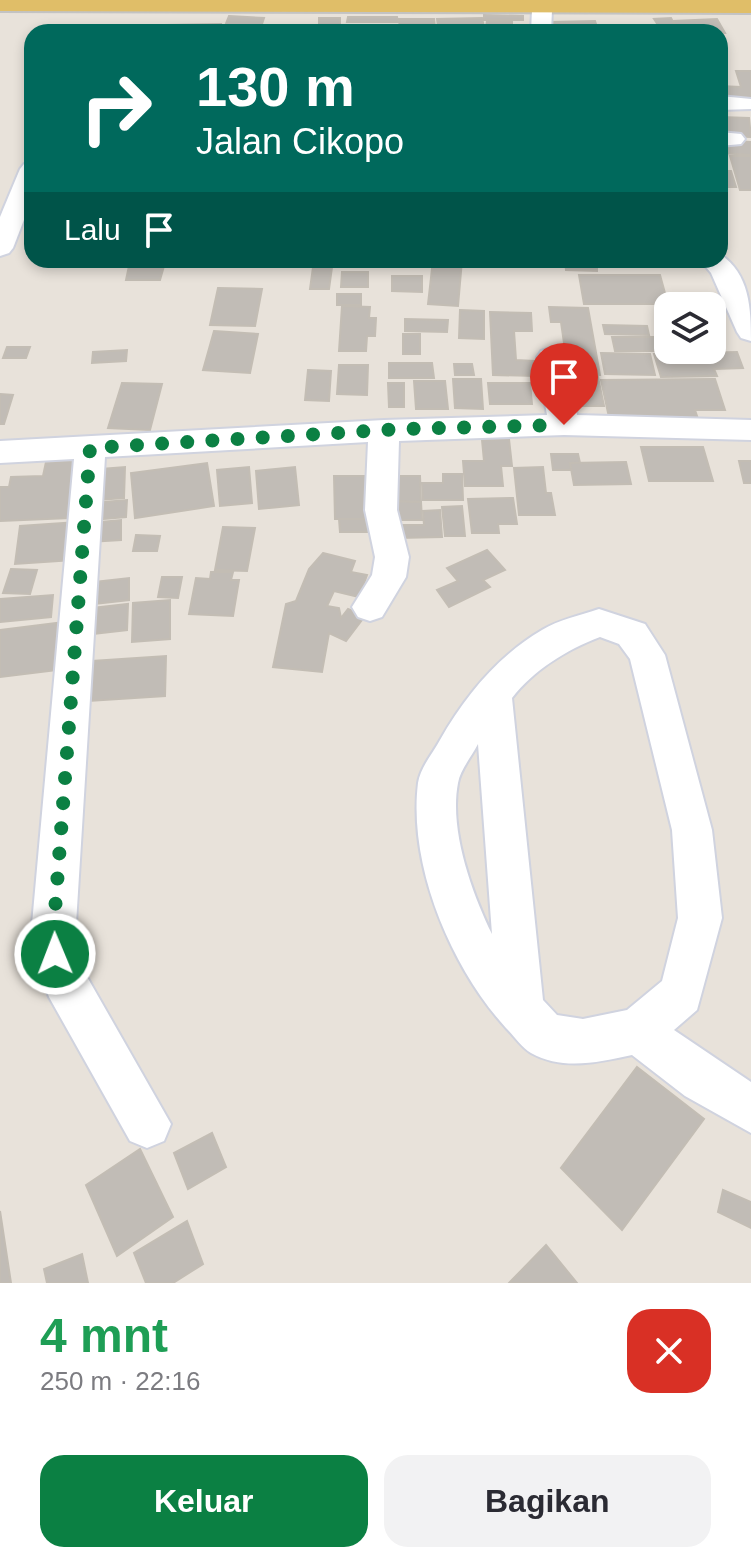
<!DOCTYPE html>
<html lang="id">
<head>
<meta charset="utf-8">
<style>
  body { margin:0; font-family:Arial,sans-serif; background:#f2f2f3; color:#2b2b33; height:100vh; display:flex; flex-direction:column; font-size:30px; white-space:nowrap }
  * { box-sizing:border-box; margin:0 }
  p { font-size:26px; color:#7c7c81 }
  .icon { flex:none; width:44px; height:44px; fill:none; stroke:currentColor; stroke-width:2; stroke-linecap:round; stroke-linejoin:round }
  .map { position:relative; height:1283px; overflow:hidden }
  .sheet { display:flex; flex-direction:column; background:#fff; flex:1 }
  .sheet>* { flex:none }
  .guide { position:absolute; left:24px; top:24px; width:704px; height:244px; border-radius:24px; box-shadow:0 4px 12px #0003; background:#00695c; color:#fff; overflow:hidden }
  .tools { position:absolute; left:654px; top:292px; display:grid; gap:16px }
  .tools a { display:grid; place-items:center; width:72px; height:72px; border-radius:16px; background:#fff; box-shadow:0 4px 12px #0003; font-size:40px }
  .pin { position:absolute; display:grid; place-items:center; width:68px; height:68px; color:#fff; margin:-82px -34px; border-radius:50% 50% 50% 0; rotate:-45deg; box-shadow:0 0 8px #0007 }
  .pin .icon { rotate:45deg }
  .me { position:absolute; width:88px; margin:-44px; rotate:359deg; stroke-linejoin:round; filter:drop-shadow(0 0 6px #0008) }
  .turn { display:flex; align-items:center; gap:28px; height:168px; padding:0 40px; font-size:36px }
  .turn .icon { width:104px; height:104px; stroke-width:2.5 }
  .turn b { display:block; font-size:56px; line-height:68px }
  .then { display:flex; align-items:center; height:76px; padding:0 40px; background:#0003; gap:16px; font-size:30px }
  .round { display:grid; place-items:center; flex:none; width:84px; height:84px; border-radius:24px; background:#f2f2f3 }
  .head { display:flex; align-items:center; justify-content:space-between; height:136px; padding:0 40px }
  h1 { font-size:48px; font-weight:700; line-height:60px; color:#1e9e55 }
  .action { display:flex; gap:16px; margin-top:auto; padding:16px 40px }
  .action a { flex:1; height:92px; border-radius:24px; background:#0b8043; color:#fff; font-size:32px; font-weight:700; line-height:92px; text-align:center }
  .action a+a { background:#f2f2f3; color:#2b2b33 }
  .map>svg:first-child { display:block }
  .building { fill:#c1bcb6; stroke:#c3bdb4; stroke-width:2 }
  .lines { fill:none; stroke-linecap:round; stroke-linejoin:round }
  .minor-casing { stroke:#d0d3df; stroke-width:4 }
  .major-casing { stroke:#c3c3c3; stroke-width:4 }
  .minor { fill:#fff; fill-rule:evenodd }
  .major { fill:#e0be68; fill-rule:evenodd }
  .route { stroke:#0b8043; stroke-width:14; stroke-dasharray:0 25.2 }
</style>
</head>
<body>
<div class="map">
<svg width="751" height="1283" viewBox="0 0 751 1283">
  <rect width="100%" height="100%" fill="#e8e2da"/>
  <!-- building -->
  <g class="building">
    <path d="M484 15 523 16V20H484Z"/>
    <path d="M229 16 264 18 261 27 225 26Z"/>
    <path d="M348 17H397L398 22H347Z"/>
    <rect x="319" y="18" width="21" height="11"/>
    <path d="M482 18 485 32H439L437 19Z"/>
    <path d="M671 18 678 32H556L552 22 595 21 597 27 658 25 654 19Z"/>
    <path d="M399 19H434L435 28 400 29Z"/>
    <path d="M717 19 725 33 680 32 674 21Z"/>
    <path d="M487 21 512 22V28L486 27Z"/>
    <path d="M221 24 220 32H107L108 26Z"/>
    <path d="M380 25 381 32H344L343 26Z"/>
    <path d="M736 71H751V99L720 98V86L741 87Z"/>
    <path d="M720 117 749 118 751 137 720 136Z"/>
    <path d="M720 140 751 142V155L720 153Z"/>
    <path d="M730 156H751V190H740Z"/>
    <path d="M720 171H731L736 187H720Z"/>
    <path d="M314 260H333L329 289H310Z"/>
    <path d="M433 260H462L458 306 428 304Z"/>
    <path d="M565 260H597V271L566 270Z"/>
    <path d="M129 266H164L160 280H126Z"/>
    <path d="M342 272H368V287H341Z"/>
    <path d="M579 275H660L668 304H584Z"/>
    <path d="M392 276H422V292L392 291Z"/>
    <path d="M218 288 262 289 255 326 210 325Z"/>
    <rect x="337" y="294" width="24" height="11"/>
    <path d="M342 306 370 307 369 318H376L375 336H367L366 351H339Z"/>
    <path d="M549 307 588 308 600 375 559 374 556 357H566L561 322H551Z"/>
    <path d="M460 310 484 311V339L459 338Z"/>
    <path d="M490 312 531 313 532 331H514L516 360 534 361 535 376 493 375Z"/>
    <path d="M405 319 448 320 447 332 405 331Z"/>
    <path d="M603 325 647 326 649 335 605 334Z"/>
    <path d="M214 331 258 334 250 373 203 370Z"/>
    <rect x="403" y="334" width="17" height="20"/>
    <path d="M612 337H658L661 351H615Z"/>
    <path d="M7 347H30L26 358H3Z"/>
    <path d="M127 350 126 361 92 363 93 352Z"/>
    <path d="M737 352 743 368 714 369 717 376 661 377 654 354Z"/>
    <path d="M601 353 650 354 655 375 605 374Z"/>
    <path d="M389 363H432L434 378H389Z"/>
    <path d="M454 364H472L474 375H455Z"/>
    <path d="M339 365H368L367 395 337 394Z"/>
    <path d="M308 370 331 371 329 401 305 400Z"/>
    <path d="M562 377H598L604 406H567Z"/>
    <path d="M453 379H481L483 409 455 408Z"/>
    <path d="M715 379 725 410H695L699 422H610L601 380Z"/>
    <path d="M414 381H445L448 409H416Z"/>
    <path d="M122 383 162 384 150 430 108 428Z"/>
    <path d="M388 383H404V407H389Z"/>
    <path d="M488 383H530L532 404H490Z"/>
    <path d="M0 394 13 395 4 424H0Z"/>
    <path d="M509 439 512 466H501L503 486H465L463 461H484L482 440Z"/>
    <path d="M641 447H703L713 481H649Z"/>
    <path d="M551 454H578L580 463H570L572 470H553Z"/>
    <path d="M78 461 70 518 0 521V487H9L11 477 43 476 46 462Z"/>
    <path d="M739 461H751V483H744Z"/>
    <path d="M626 462 631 484 574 485 570 463Z"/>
    <path d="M207 463 214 506 135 518 131 473Z"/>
    <path d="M125 467 124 498 98 500 101 469Z"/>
    <path d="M249 467 252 503 220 506 217 470Z"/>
    <path d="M295 467 299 505 259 509 256 471Z"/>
    <path d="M543 467 546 493H551L555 515H519L514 468Z"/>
    <path d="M443 474H462L463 500H423L422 483H443Z"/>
    <path d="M334 476H368L369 519H335Z"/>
    <path d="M392 476H420L421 502 392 501Z"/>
    <path d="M513 498 517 524H498L499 533H472L468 499Z"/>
    <path d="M127 500 126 517 92 520V503Z"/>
    <path d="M385 501 421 502 422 520H385Z"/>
    <path d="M462 506 465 536H445L442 507Z"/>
    <path d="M440 510 442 537 398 538V525H424L423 511Z"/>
    <path d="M339 519H369V532H340Z"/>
    <path d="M121 520V540L89 542 90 523Z"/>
    <path d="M77 522 73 560 15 564 20 526Z"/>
    <path d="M223 527 255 528 247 571 215 570Z"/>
    <path d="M136 535 160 536 157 551H133Z"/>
    <path d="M487 550 505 570 483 580 490 587 449 607 437 590 458 581 447 568Z"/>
    <path d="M323 553 355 561 351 572 367 575 359 597 334 591 327 606 339 608 341 618 348 609 365 616 346 641 329 633 322 672 273 667 286 604 296 601 309 569Z"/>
    <path d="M11 569 37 570 30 594 3 593Z"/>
    <path d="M211 572H233L231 580H239L233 616 189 614 196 578 210 579Z"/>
    <path d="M162 577H182L178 598 158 597Z"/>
    <path d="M129 578V600L86 605V583Z"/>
    <path d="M53 595 51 617 0 622V599Z"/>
    <path d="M170 600V639L132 642 133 603Z"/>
    <path d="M128 604 127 630 83 635 84 609Z"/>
    <path d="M57 623 56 670 0 677V630Z"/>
    <path d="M166 656 165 696 73 702 77 662Z"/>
    <path d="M637 1067 704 1119 622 1230 561 1168Z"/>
    <path d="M212 1133 226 1167 188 1189 174 1153Z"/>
    <path d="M140 1149 173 1217 117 1256 86 1185Z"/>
    <path d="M723 1190 751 1202V1228L718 1212Z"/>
    <path d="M0 1211 11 1283H0Z"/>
    <path d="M187 1221 203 1264 173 1283H146L134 1253Z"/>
    <path d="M546 1245 577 1283H509Z"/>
    <path d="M82 1254 88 1283H47L44 1269Z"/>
  </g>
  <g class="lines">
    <!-- minor casing -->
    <g class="minor-casing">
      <g id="minor">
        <path d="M542 4 552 10 551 32H531L532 10Z"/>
        <path d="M720 96 751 99V109L720 110Z"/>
        <path d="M720 132 741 134 745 139 741 144 720 146Z"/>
        <path d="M32 162V199L13 248 9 253 0 256V217L20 169 24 164Z"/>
        <path d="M720 254C750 274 751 309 751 341L741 338 737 332 711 273 700 260H720Z"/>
        <path d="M551 348 561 351 565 357 577 415 751 420V440L564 435 399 441 397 510 409 557 406 577 382 617 370 621 358 617 352 607 372 575 375 557 365 510 368 442 105 457 76 924 77 954 82 968 171 1124 164 1141 147 1148 130 1141 49 997 33 954 32 924 74 459 0 463V441L384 420 547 415 537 357 541 351Z"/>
        <path d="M599 609 645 624 665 655 712 830 722 918 697 1010 674 1030 751 1082V1133L685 1096 632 1055C599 1062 563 1071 531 1053 522 1048 514 1036 506 1028 451 967 408 866 418 783 420 768 433 753 440 740 465 696 498 656 542 630 558 620 581 615 599 609ZM600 637 619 644 630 659 672 830 678 918 662 981 627 1010 583 1019 557 1015 543 1000 512 698C534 670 566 650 600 637ZM478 744 492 934C472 893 449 830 458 783 460 770 472 756 478 744Z"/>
      </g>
    </g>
    <!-- major casing -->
    <g class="major-casing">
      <path id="major" d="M0 0H751V13L0 11Z"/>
    </g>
    <!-- minor -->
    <use href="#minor" class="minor"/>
    <!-- major -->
    <use href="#major" class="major"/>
  </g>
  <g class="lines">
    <!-- route -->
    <path class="route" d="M55 954 54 924 90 448 402 429 564 425"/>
  </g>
</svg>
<div class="tools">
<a><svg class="icon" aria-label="layers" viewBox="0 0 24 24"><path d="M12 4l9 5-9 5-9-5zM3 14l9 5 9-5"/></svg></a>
</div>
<div class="pin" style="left:564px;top:425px;background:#d93025"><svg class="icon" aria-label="arrive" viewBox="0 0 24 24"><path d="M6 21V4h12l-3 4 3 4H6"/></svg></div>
<svg class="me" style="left:55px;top:954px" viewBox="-20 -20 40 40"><circle r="17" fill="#0b8043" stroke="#fff" stroke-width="3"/><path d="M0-11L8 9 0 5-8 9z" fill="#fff"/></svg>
<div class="guide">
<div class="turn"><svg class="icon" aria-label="right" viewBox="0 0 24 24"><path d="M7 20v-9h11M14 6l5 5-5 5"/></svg><div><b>130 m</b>Jalan Cikopo</div></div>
<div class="then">Lalu<svg class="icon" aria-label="arrive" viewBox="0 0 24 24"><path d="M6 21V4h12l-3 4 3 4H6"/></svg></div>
</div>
</div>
<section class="sheet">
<div class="head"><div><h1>4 mnt</h1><p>250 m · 22:16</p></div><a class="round" style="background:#d93025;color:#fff"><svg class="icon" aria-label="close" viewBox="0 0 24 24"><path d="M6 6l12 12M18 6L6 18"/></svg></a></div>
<div class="action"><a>Keluar</a><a>Bagikan</a></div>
</section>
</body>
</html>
